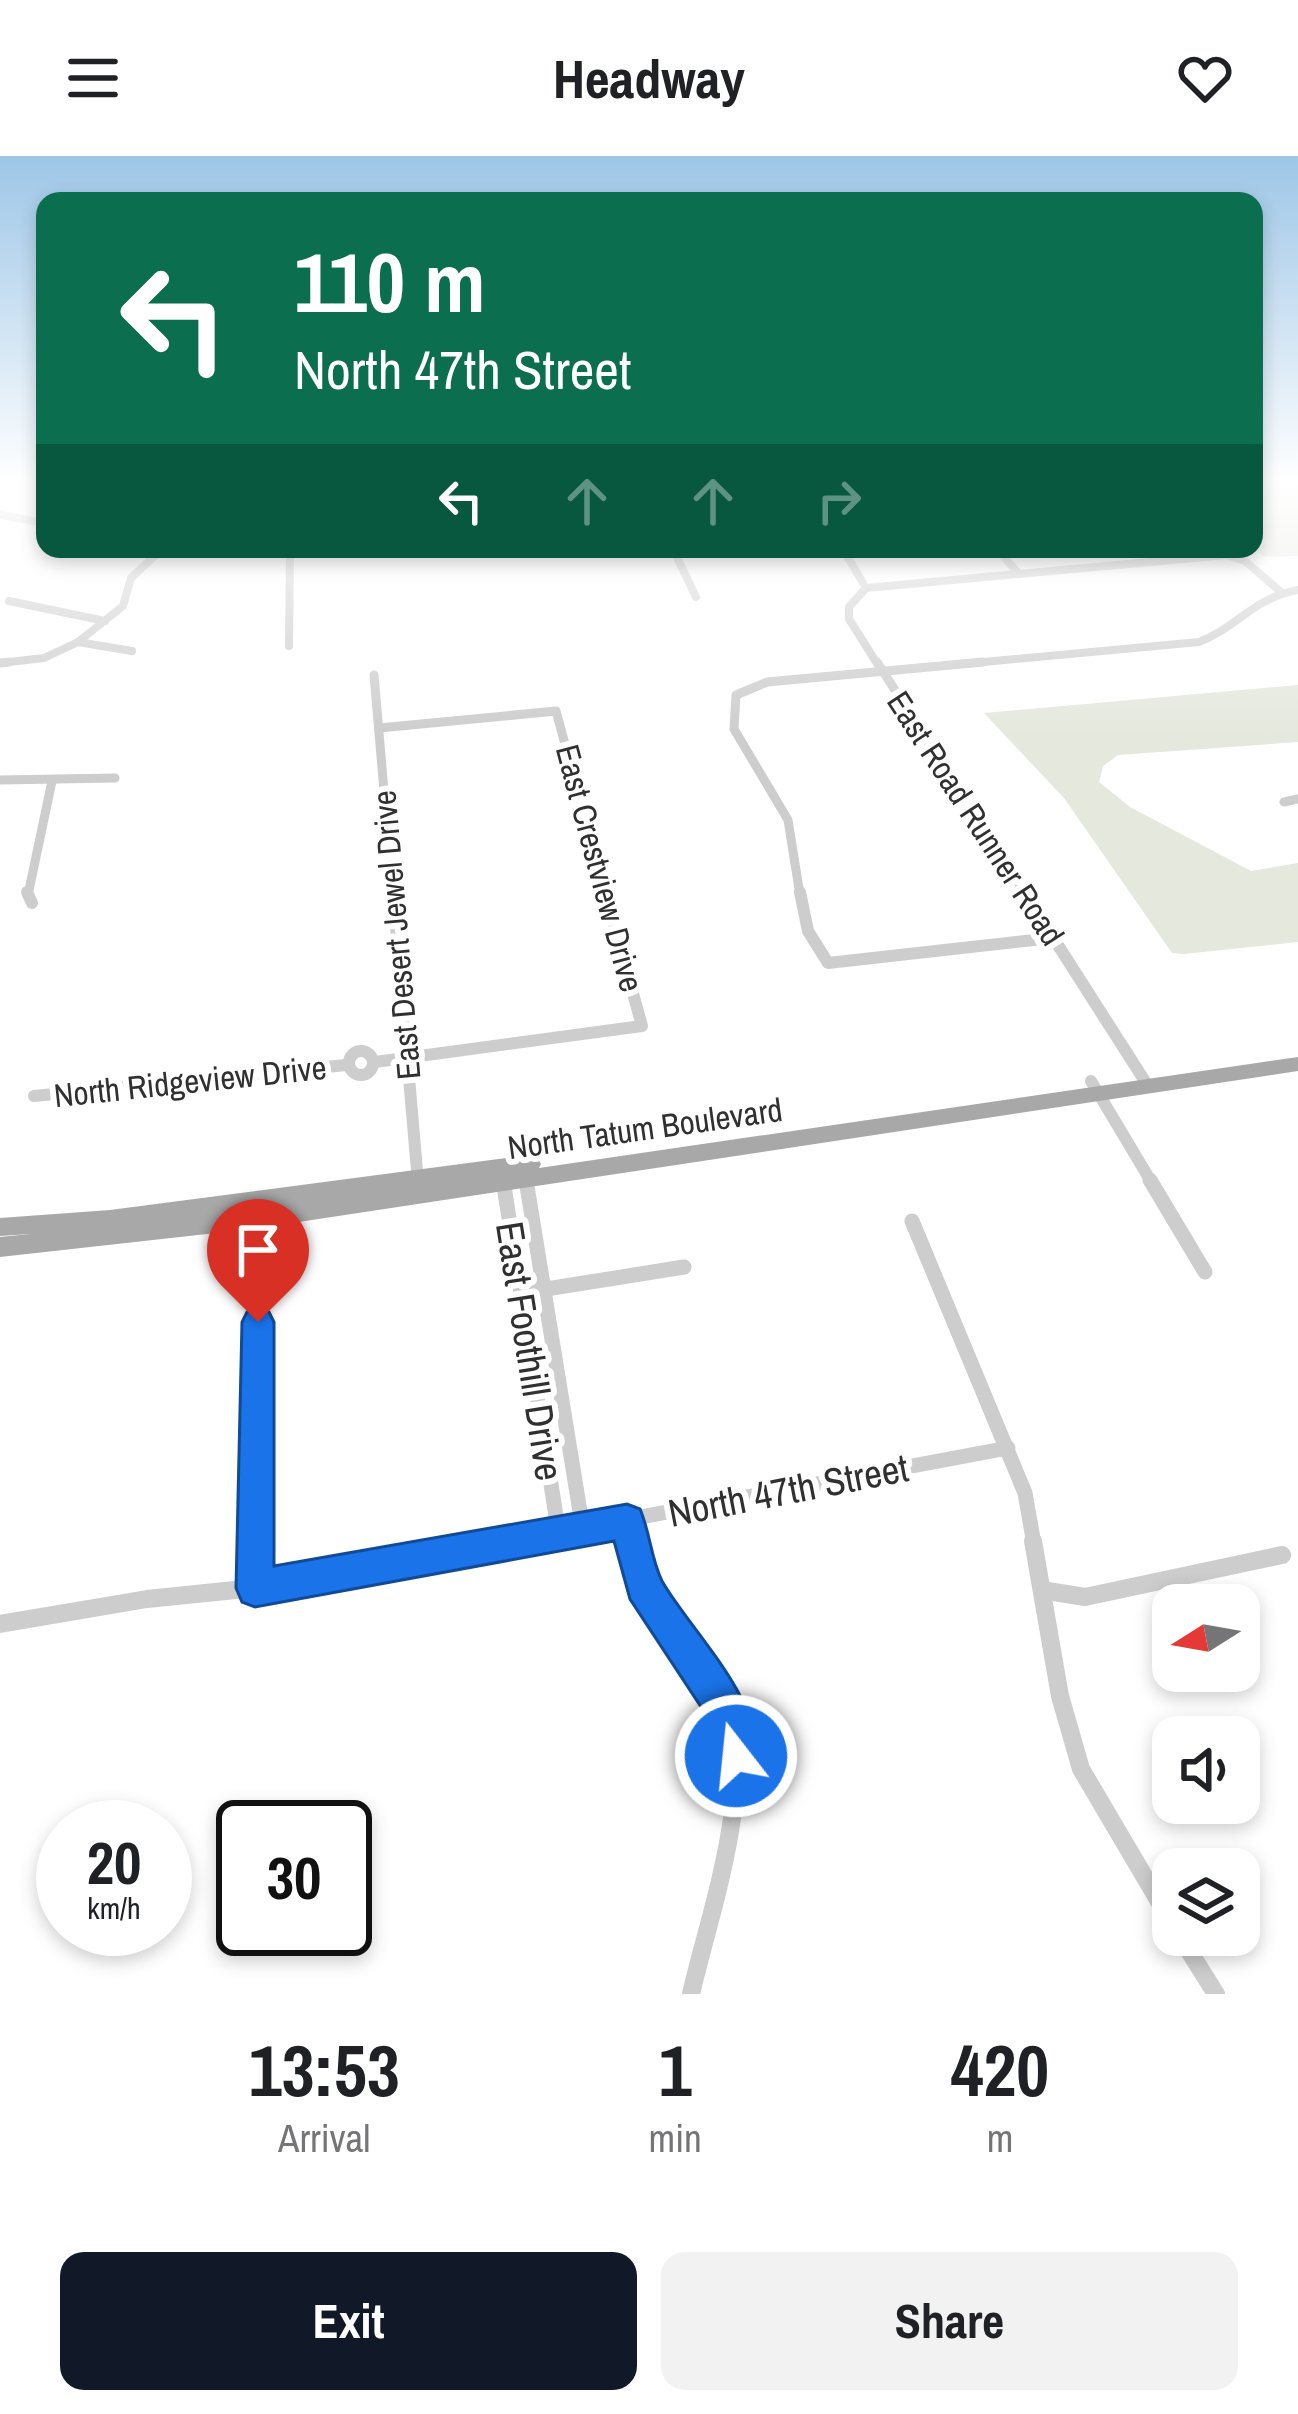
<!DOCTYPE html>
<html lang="en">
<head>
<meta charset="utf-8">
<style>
  body { margin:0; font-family:"Archivo Narrow",sans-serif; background:#f2f2f2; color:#202124; height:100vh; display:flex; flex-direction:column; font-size:45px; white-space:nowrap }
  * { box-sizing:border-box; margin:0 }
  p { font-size:39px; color:#757577 }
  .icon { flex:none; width:66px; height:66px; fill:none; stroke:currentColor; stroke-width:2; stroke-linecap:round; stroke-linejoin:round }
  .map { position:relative; height:1838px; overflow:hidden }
  .sheet { display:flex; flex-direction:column; background:#fff; flex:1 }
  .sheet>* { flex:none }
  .banner { position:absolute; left:36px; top:36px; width:1227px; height:366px; border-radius:24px; box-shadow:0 6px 18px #0003; background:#0b6e4f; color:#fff; overflow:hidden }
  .needle { width:78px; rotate:259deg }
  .fabs { position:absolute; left:1152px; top:1428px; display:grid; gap:24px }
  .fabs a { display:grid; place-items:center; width:108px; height:108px; border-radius:24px; background:#fff; box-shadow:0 6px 18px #0003; font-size:60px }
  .speed { position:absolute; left:36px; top:1644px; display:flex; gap:24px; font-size:60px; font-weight:700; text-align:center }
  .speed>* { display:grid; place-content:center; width:156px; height:156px; border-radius:50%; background:#fff; box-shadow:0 6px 18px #0003; line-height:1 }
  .speed small { font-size:30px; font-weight:400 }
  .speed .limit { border:6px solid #111; border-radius:18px; background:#fff; color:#111 }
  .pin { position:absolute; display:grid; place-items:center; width:102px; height:102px; color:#fff; margin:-123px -51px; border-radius:50% 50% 50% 0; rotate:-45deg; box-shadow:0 0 12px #0007 }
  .pin .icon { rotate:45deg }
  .me { position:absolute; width:132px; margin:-66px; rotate:344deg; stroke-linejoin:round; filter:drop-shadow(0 0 9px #0008) }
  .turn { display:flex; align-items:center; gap:42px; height:252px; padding:0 60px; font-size:54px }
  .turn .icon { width:156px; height:156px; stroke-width:2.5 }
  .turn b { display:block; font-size:84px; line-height:102px }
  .lanes { display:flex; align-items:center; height:114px; padding:0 60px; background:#0003; justify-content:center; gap:60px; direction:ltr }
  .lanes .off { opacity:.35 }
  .eta { display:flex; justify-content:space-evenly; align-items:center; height:204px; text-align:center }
  .eta b { font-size:72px; font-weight:700; line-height:84px }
  .button { display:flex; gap:24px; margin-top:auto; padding:24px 60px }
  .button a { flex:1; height:138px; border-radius:24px; background:#111827; color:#fff; font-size:48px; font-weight:700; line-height:138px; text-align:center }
  .button a+a { background:#f2f2f2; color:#202124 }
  header { display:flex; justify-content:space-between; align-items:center; height:156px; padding:0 60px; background:#fff; font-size:54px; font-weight:700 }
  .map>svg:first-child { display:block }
  .green { fill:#e5e8dd }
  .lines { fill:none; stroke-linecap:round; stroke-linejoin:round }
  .minor-far4 { stroke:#cdcdcd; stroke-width:8 }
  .minor-far3 { stroke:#cdcdcd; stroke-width:9 }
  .minor-far2 { stroke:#cdcdcd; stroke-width:12 }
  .minor-far1 { stroke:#cdcdcd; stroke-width:15 }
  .minor { stroke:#cdcdcd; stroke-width:18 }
  .primary { fill:#a8a8a8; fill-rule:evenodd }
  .route { fill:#1a73e8; stroke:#114b97; stroke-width:3 }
  .labels { text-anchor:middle; stroke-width:12; stroke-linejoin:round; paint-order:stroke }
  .street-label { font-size:33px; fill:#303030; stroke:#fff }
  .near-street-label { font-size:39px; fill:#303030; stroke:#fff }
</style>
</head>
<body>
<header><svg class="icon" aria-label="menu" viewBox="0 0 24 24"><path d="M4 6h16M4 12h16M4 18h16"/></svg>Headway<svg class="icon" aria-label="heart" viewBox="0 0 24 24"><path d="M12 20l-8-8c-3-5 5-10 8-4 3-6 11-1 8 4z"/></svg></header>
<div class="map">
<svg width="1298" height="1838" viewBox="0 0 1298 1838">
  <rect width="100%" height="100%" fill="#fff"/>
  <!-- green -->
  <g class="green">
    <path d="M1298 323V400L1264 401 1254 392V323Z"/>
    <path d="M1298 529V586L1118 599 1103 610 1099 626 1130 651 1251 715 1298 707V786L1184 798 1172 797 1064 642 984 557Z"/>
  </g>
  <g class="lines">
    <!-- minor-far4 -->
    <g class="minor-far4">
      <path d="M0 359 45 367"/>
      <path d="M197 393 241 398 307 393"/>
      <path d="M673 393 696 441"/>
      <path d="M843 393 866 432 849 451V463L878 509"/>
      <path d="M997 393 1019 418"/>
      <path d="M866 432 1227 399 1245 405 1281 436"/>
      <path d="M9 445 105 465"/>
      <path d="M78 486 132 495"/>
      <path d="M289 490 290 395"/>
      <path d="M0 507 44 502 78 486 123 450 131 422 162 393"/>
      <path d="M951 509 1199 486C1238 471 1253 442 1298 434"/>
    </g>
    <!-- minor-far3 -->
    <g class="minor-far3">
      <path d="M877 506 1026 739"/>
      <path d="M0 507 9 506"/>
      <path d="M374 519 393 739"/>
      <path d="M379 572 556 555 606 739"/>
      <path d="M0 624 115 622"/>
      <path d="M1284 646 1298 643"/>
      <path d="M28 739 52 625"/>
      <path d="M800 739 788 664 734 573 736 539 767 526 983 506"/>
    </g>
    <!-- minor-far2 -->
    <g class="minor-far2">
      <path d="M27 736 32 747"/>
      <path d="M393 736 418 1026"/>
      <path d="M800 736 808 775 828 807 1052 782"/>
      <path d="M1024 736 1148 930"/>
      <circle cx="361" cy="907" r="12"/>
      <path d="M375 906 642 870 605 736"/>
      <path d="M1091 925 1152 1027"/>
      <path d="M34 940 346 909"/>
      <path d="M502 1018 503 1027"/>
      <path d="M525 1020 526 1027"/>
    </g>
    <!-- minor-far1 -->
    <g class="minor-far1">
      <path d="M503 1024 559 1379"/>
      <path d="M526 1024 583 1374"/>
      <path d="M1150 1024 1205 1116"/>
      <path d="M912 1065 1025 1337 1034 1388"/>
      <path d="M521 1137 684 1111"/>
      <path d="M627 1365 632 1388"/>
      <path d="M255 1388 258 1165"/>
      <path d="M497 1388 1008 1292"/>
    </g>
    <!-- minor -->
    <g class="minor">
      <path d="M631 1385C645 1450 690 1487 721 1543 761 1617 709 1758 691 1838"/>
      <path d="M1033 1385 1060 1540 1081 1613 1173 1769"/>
      <path d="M255 1432 256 1385"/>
      <path d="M1042 1434 1085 1441 1282 1399"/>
      <path d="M0 1468 147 1443 274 1430 513 1385"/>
      <path d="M1179 1779 1216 1838"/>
    </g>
    <!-- primary -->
    <path class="primary" d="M1298 901V915L252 1073 0 1101V1081L30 1078 0 1080V1062L110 1054 530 999 538 1002 541 1008 539 1012Z"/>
  </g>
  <!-- sky -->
  <linearGradient id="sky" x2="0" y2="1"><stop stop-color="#9dc6e7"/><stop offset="0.56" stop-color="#fff"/><stop offset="1" stop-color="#fff" stop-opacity="0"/></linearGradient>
  <rect width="1298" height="581" fill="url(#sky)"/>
  <!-- route -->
  <path class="route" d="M258 1152 269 1156 274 1166V1410L627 1348 640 1353C650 1376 651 1403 662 1425 690 1475 775 1554 751 1614L736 1620 721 1614 705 1557 630 1443 614 1385 255 1451 242 1446 236 1432 242 1166 247 1156Z"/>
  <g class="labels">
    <!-- street labels -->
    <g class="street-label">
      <text transform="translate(976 662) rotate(57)" y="12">East Road Runner Road</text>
      <text transform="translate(600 712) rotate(75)" y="12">East Crestview Drive</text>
      <text transform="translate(396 779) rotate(-95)" y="12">East Desert Jewel Drive</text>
      <text transform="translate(190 925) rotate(-6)" y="12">North Ridgeview Drive</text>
      <text transform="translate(645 972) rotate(-8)" y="12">North Tatum Boulevard</text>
    </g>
    <!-- near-street labels -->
    <g class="near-street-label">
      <text transform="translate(530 1195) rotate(81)" y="14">East Foothill Drive</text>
      <text transform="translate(788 1334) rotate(-11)" y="14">North 47th Street</text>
    </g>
  </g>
</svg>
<div class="fabs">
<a><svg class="needle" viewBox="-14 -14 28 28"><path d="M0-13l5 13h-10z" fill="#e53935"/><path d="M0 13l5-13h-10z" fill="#757577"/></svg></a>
<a><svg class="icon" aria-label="sound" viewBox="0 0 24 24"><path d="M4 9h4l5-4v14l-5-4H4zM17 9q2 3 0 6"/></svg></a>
<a><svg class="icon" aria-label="layers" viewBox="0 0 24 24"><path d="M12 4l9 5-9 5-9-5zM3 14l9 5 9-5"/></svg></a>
</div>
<div class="speed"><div>20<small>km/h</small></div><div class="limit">30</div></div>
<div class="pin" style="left:258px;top:1166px;background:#d93025"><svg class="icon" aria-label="arrive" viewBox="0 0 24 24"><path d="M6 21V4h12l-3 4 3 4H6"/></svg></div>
<svg class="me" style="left:736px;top:1600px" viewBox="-20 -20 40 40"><circle r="17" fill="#1a73e8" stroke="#fff" stroke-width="3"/><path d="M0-11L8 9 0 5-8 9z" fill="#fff"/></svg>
<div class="banner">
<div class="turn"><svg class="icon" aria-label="left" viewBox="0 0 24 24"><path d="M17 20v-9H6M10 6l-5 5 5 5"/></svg><div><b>110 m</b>North 47th Street</div></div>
<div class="lanes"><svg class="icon" aria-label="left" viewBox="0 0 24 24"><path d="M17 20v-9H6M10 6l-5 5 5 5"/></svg><svg class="icon off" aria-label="ahead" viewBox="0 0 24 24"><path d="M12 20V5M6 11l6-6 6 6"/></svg><svg class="icon off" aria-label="ahead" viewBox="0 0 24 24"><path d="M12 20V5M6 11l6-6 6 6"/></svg><svg class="icon off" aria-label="right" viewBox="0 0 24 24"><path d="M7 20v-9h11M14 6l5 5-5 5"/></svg></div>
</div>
</div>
<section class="sheet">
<div class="eta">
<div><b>13:53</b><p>Arrival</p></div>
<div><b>1</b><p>min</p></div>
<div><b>420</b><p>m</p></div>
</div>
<div class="button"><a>Exit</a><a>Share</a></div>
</section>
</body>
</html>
